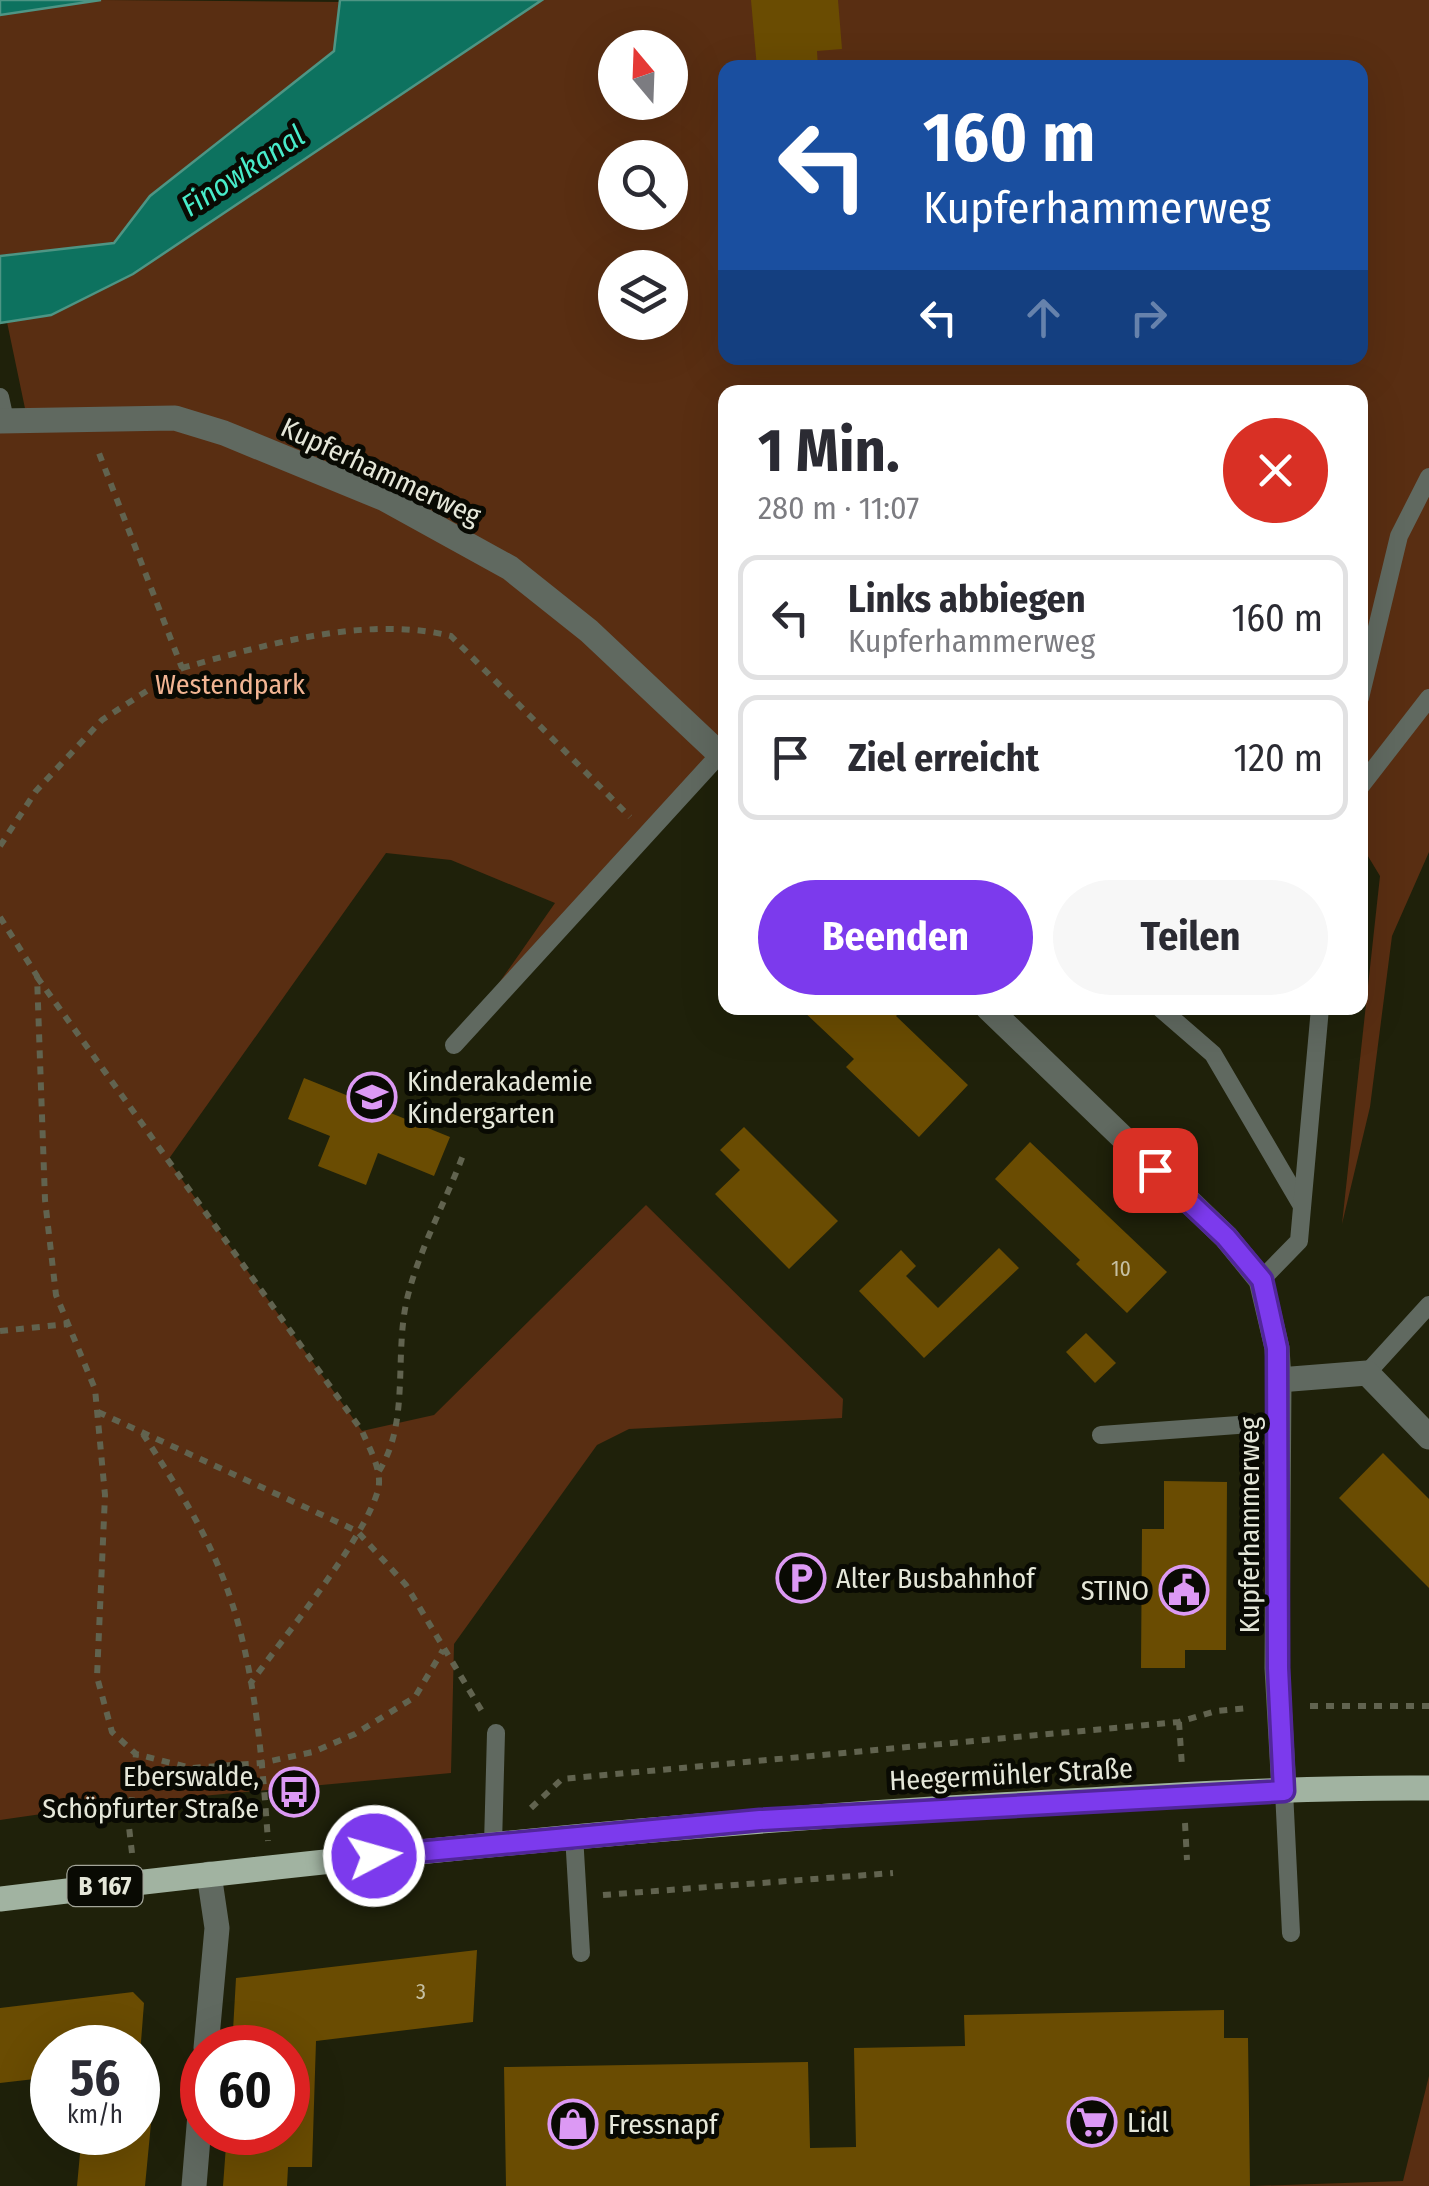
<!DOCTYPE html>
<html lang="de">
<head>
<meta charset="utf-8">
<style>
  body { margin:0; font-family:"Fira Sans Condensed",sans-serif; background:#f7f7f7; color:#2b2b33; height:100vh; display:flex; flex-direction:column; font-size:38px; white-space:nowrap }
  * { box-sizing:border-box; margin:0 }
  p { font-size:32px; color:#7c7c81 }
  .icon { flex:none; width:55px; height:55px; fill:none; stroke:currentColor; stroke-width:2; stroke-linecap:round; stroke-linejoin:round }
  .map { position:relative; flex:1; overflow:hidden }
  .panel { position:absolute; left:718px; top:385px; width:650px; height:630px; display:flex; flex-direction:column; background:#fff; border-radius:20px; box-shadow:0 10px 40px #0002 }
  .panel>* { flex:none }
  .top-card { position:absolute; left:718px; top:60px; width:650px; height:305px; border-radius:20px; box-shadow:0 10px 40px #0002; background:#1a4fa0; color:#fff; overflow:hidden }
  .needle { width:65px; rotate:341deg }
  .buttons { position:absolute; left:598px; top:30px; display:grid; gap:20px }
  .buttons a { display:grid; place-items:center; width:90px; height:90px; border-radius:50%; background:#fff; box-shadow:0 10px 40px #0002; font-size:50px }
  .speed { position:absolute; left:30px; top:2025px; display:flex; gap:20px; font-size:50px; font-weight:700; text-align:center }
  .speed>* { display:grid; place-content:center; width:130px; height:130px; border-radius:50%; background:#fff; box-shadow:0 10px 40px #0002; line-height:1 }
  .speed small { font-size:25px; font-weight:400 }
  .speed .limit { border:15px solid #d22; background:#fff; color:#111 }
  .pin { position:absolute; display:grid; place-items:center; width:85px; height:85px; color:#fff; margin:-42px; border-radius:20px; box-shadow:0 5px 15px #0006 }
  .me { position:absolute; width:110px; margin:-55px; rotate:84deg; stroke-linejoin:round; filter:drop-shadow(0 0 8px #0008) }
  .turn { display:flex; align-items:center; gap:35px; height:210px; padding:0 40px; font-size:45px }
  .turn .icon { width:130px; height:130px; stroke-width:2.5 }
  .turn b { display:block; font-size:70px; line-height:85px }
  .lanes { display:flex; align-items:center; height:95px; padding:0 40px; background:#0003; justify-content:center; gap:50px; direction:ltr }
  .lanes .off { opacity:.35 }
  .round { display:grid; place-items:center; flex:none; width:105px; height:105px; border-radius:52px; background:#f7f7f7 }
  .overview { display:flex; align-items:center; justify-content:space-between; height:170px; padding:0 40px }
  h1 { font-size:60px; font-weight:700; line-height:75px }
  .cta { display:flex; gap:20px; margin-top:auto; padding:20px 40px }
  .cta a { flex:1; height:115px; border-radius:60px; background:#7c3aed; color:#fff; font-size:40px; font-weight:700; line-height:115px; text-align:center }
  .cta a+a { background:#f7f7f7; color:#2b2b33 }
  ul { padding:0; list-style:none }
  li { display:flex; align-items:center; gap:30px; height:125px; margin:0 20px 15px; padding:0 20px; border:5px solid #e1e1e2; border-radius:20px }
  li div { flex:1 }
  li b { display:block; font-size:38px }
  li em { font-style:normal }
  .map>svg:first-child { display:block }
  .green { fill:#592e12; fill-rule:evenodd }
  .water { fill:#0d725f; stroke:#4e9584; stroke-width:2.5 }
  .building { fill:#6a4c02 }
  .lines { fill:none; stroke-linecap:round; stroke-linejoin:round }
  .path { stroke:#61634f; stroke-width:6; stroke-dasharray:8 8; stroke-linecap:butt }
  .lane { stroke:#606960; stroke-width:18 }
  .street { stroke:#606960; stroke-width:25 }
  .primary { stroke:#a1b3a1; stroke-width:25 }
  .route-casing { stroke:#51269a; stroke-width:25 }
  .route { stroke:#7c3aed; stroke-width:18 }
  .labels { text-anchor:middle; stroke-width:10; stroke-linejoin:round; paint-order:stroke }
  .number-label { font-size:22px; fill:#c6c0a3 }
  .shield { fill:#090a03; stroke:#a3a599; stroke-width:2.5 }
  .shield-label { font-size:25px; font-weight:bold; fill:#e5e7d9 }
  .street-label { font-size:28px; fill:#e5e7d9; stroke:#090a03 }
  .park-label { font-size:28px; fill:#f2b593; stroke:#090a03 }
  .poi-label { font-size:28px; fill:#e5e7d9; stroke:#090a03; text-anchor:start }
  .water-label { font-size:30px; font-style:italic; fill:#48ecca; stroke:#090a03 }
</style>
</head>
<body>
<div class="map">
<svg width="1429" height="2186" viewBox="0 0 1429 2186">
  <rect width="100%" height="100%" fill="#1f210a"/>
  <!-- green -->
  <g class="green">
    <path d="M101 0 342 2 334 51 150 196 114 243 0 255V15Z"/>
    <path d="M542 0H1429V852L1392 936 1370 1107 1342 1224 1380 876 1360 843V392H725V748L464 1033 555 903 451 860 386 853 168 1160 362 1431 434 1415 646 1205 843 1399 842 1418 629 1429 597 1445 454 1644 451 1773 104 1805 0 1820V421L27 418 7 322 51 315 133 274ZM615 48H670V102H615ZM725 68H1360V358H725ZM615 158H670V212H615ZM615 268H670V322H615Z"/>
    <path d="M1429 2076V2186H1252L1403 2181Z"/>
  </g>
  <!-- water -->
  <g class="water">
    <path d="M0 0H101L0 15Z"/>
    <path d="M340 0H542L133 274 51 315 0 323V256L114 243 150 196 334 51Z"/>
  </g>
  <!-- building -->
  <g class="building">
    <path d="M751 0H838L842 49 817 51 818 68H757Z"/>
    <path d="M800 1008H904L896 1016 968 1085 919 1137 846 1067 854 1059Z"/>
    <path d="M304 1078 450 1137 434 1176 378 1153 366 1185 318 1166 330 1136 288 1119Z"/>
    <path d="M744 1127 838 1221 789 1269 715 1194 740 1170 720 1150Z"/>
    <path d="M1030 1142 1167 1272 1127 1313 1076 1264 1080 1260 995 1179Z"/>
    <path d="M999 1248 1019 1268 924 1358 859 1291 901 1250 916 1266 906 1276 938 1308Z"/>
    <path d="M1086 1333 1116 1363 1095 1383 1066 1352Z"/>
    <path d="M1383 1453 1429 1499V1588L1339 1498Z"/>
    <path d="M1164 1481 1227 1482 1226 1650H1185V1668H1141L1142 1529H1164Z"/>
    <path d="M477 1950 473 2022 316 2041 312 2167H288L287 2186H223L227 2132H288V2048H232L236 1978Z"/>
    <path d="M133 1992 144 2003 140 2055 138 2048H52V2077L0 2083V2008Z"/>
    <path d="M1224 2010V2038H1248L1250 2186H506L504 2067 808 2062 810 2148 856 2147 854 2048 965 2046 964 2015Z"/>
    <path d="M138 2112 152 2113 145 2186H77L82 2132H138Z"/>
  </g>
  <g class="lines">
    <!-- path -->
    <g class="path">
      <path d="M182 668C265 645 366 615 451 636L630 817"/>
      <path d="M0 846 36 791 102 720 182 668 97 448"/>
      <path d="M0 917 37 976 45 1200 56 1295 95 1389 105 1495 97 1677 112 1732 136 1754 191 1768 261 1763 313 1752 355 1734 415 1697 443 1650"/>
      <path d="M37 977 362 1431C369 1448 383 1471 378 1490 365 1539 282 1639 250 1684"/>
      <path d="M0 1331 68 1324"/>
      <path d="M98 1412 357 1531 406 1585 483 1713"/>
      <path d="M143 1434C174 1482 205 1529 225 1583 255 1662 262 1757 268 1841"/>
      <path d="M379 1471C411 1420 393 1353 408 1295 421 1245 447 1199 465 1150"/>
      <path d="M1310 1706H1429"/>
      <path d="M1179 1722 1182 1766"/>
      <path d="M531 1808 562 1779 1179 1722 1216 1711 1248 1708"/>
      <path d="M1185 1823 1187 1860"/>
      <path d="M132 1853 129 1827 136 1754"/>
      <path d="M603 1895 893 1873"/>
    </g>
    <!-- lane -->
    <g class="lane">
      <path d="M0 397 5 420"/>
      <path d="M1360 698 1399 536 1429 477"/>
      <path d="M1360 787 1429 698"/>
      <path d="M1160 1008 1213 1054 1302 1206"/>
      <path d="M454 1045 720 754"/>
      <path d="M1261 1280 1299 1241 1320 1008"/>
      <path d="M1367 1373 1429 1305"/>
      <path d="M1101 1435 1279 1422"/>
      <path d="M1284 1791 1291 1933"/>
      <path d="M574 1835 581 1953"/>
      <path d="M493 1844 496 1733"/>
    </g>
    <!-- street -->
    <g class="street">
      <path d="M0 421 175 418 224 433 385 499 510 568 589 631 725 759"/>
      <path d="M988 1008 1226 1237 1261 1280 1277 1348 1279 1380 1277 1668 1284 1791"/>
      <path d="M1279 1380 1367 1373 1429 1437"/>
      <path d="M206 2048 217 1928 209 1874"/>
      <path d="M194 2186 202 2090"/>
    </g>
    <!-- primary -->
    <path class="primary" d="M0 1899C332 1859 665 1824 999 1805 1142 1797 1286 1787 1429 1788"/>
  </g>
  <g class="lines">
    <!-- route casing -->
    <g class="route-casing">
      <path id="route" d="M374 1856 760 1820 1284 1791 1278 1668 1277 1348 1262 1280 1226 1237 1155 1170"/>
    </g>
    <!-- route -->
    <use href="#route" class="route"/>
  </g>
  <!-- icons -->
  <defs>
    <g id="school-ring" transform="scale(2.5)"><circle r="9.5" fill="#090a03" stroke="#dc99f4" stroke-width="1.5"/><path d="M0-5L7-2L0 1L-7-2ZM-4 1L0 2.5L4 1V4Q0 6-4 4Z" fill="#dc99f4"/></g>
    <g id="parking-ring" transform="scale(2.5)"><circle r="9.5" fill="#090a03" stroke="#dc99f4" stroke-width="1.5"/><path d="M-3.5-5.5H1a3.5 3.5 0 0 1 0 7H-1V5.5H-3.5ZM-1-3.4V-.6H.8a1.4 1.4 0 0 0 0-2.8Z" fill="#dc99f4"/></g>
    <g id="civic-ring" transform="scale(2.5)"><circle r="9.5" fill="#090a03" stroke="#dc99f4" stroke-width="1.5"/><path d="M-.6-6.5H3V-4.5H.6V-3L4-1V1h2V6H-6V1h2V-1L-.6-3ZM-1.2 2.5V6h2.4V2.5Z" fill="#dc99f4"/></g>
    <g id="bus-ring" transform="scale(2.5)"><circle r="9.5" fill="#090a03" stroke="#dc99f4" stroke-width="1.5"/><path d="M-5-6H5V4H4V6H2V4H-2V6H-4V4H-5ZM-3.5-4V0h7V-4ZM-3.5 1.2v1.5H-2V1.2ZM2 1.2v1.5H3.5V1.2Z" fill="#dc99f4"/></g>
    <g id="supermarket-ring" transform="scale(2.5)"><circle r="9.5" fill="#090a03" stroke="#dc99f4" stroke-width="1.5"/><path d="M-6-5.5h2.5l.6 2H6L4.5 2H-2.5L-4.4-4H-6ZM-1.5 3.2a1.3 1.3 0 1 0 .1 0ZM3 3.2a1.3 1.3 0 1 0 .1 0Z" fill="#dc99f4"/></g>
    <g id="shop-ring" transform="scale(2.5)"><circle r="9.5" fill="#090a03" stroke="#dc99f4" stroke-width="1.5"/><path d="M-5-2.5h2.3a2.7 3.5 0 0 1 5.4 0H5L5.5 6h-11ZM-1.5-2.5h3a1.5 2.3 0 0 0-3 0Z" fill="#dc99f4"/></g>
  </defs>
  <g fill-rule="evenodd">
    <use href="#school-ring" x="372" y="1097"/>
    <use href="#parking-ring" x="801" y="1578"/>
    <use href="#civic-ring" x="1184" y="1590"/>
    <use href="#bus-ring" x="294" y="1792"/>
    <use href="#supermarket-ring" x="1092" y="2122"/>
    <use href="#shop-ring" x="573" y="2124"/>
  </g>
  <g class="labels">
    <!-- number labels -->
    <g class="number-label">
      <text x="1121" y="1276">10</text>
      <text x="421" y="1999">3</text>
    </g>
    <!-- shield labels -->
    <rect class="shield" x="67.5" y="1866" width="75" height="40" rx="8"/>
    <g class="shield-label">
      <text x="105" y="1895">B 167</text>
    </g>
    <!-- street labels -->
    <g class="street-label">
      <text transform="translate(381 471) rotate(25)" y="10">Kupferhammerweg</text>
      <text transform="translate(1249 1525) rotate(-90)" y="10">Kupferhammerweg</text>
      <text transform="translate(1011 1774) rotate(-3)" y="10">Heegermühler Straße</text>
    </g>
    <!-- park labels -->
    <g class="park-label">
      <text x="230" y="694">Westendpark</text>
    </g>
    <!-- poi labels -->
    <g class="poi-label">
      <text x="407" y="1091">Kinderakademie<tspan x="407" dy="32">Kindergarten</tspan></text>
      <text x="836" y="1588">Alter Busbahnhof</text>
      <text x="1149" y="1600" text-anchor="end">STINO</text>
      <text x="259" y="1786" text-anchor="end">Eberswalde,<tspan x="259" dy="32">Schöpfurter Straße</tspan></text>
      <text x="1127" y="2132">Lidl</text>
      <text x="608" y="2134">Fressnapf</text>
    </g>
    <!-- water labels -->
    <g class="water-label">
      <text transform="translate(243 171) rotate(-33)" y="10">Finowkanal</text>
    </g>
  </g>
</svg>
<div class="buttons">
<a><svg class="needle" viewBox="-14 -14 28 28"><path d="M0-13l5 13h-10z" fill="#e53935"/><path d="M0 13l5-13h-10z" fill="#7c7c81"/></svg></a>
<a><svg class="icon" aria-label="search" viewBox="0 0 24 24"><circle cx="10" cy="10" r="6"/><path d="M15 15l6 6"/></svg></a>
<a><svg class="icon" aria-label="layers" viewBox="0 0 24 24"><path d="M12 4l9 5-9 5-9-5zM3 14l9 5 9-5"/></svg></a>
</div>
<div class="speed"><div>56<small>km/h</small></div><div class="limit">60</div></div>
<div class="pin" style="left:1155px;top:1170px;background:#d93025"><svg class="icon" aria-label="arrive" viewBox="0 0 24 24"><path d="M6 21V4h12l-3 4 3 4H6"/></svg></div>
<svg class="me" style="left:374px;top:1856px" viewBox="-20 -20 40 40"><circle r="17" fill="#7c3aed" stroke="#fff" stroke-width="3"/><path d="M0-11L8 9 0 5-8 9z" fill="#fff"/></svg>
<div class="top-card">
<div class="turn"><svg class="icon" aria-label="left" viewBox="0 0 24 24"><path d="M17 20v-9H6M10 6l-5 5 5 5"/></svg><div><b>160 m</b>Kupferhammerweg</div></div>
<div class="lanes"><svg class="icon" aria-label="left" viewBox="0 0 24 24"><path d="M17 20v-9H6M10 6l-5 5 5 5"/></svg><svg class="icon off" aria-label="ahead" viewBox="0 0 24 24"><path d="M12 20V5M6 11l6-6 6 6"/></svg><svg class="icon off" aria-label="right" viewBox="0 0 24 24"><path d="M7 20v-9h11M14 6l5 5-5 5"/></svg></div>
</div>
<section class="panel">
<div class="overview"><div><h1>1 Min.</h1><p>280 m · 11:07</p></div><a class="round" style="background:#d93025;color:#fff"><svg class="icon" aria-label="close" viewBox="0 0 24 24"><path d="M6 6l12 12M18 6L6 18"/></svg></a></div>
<ul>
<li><svg class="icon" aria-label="left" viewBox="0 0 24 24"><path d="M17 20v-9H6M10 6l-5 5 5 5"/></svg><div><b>Links abbiegen</b><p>Kupferhammerweg</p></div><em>160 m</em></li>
<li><svg class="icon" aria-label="arrive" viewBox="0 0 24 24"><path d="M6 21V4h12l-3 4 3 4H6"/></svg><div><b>Ziel erreicht</b></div><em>120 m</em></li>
</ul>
<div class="cta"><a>Beenden</a><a>Teilen</a></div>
</section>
</div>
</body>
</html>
